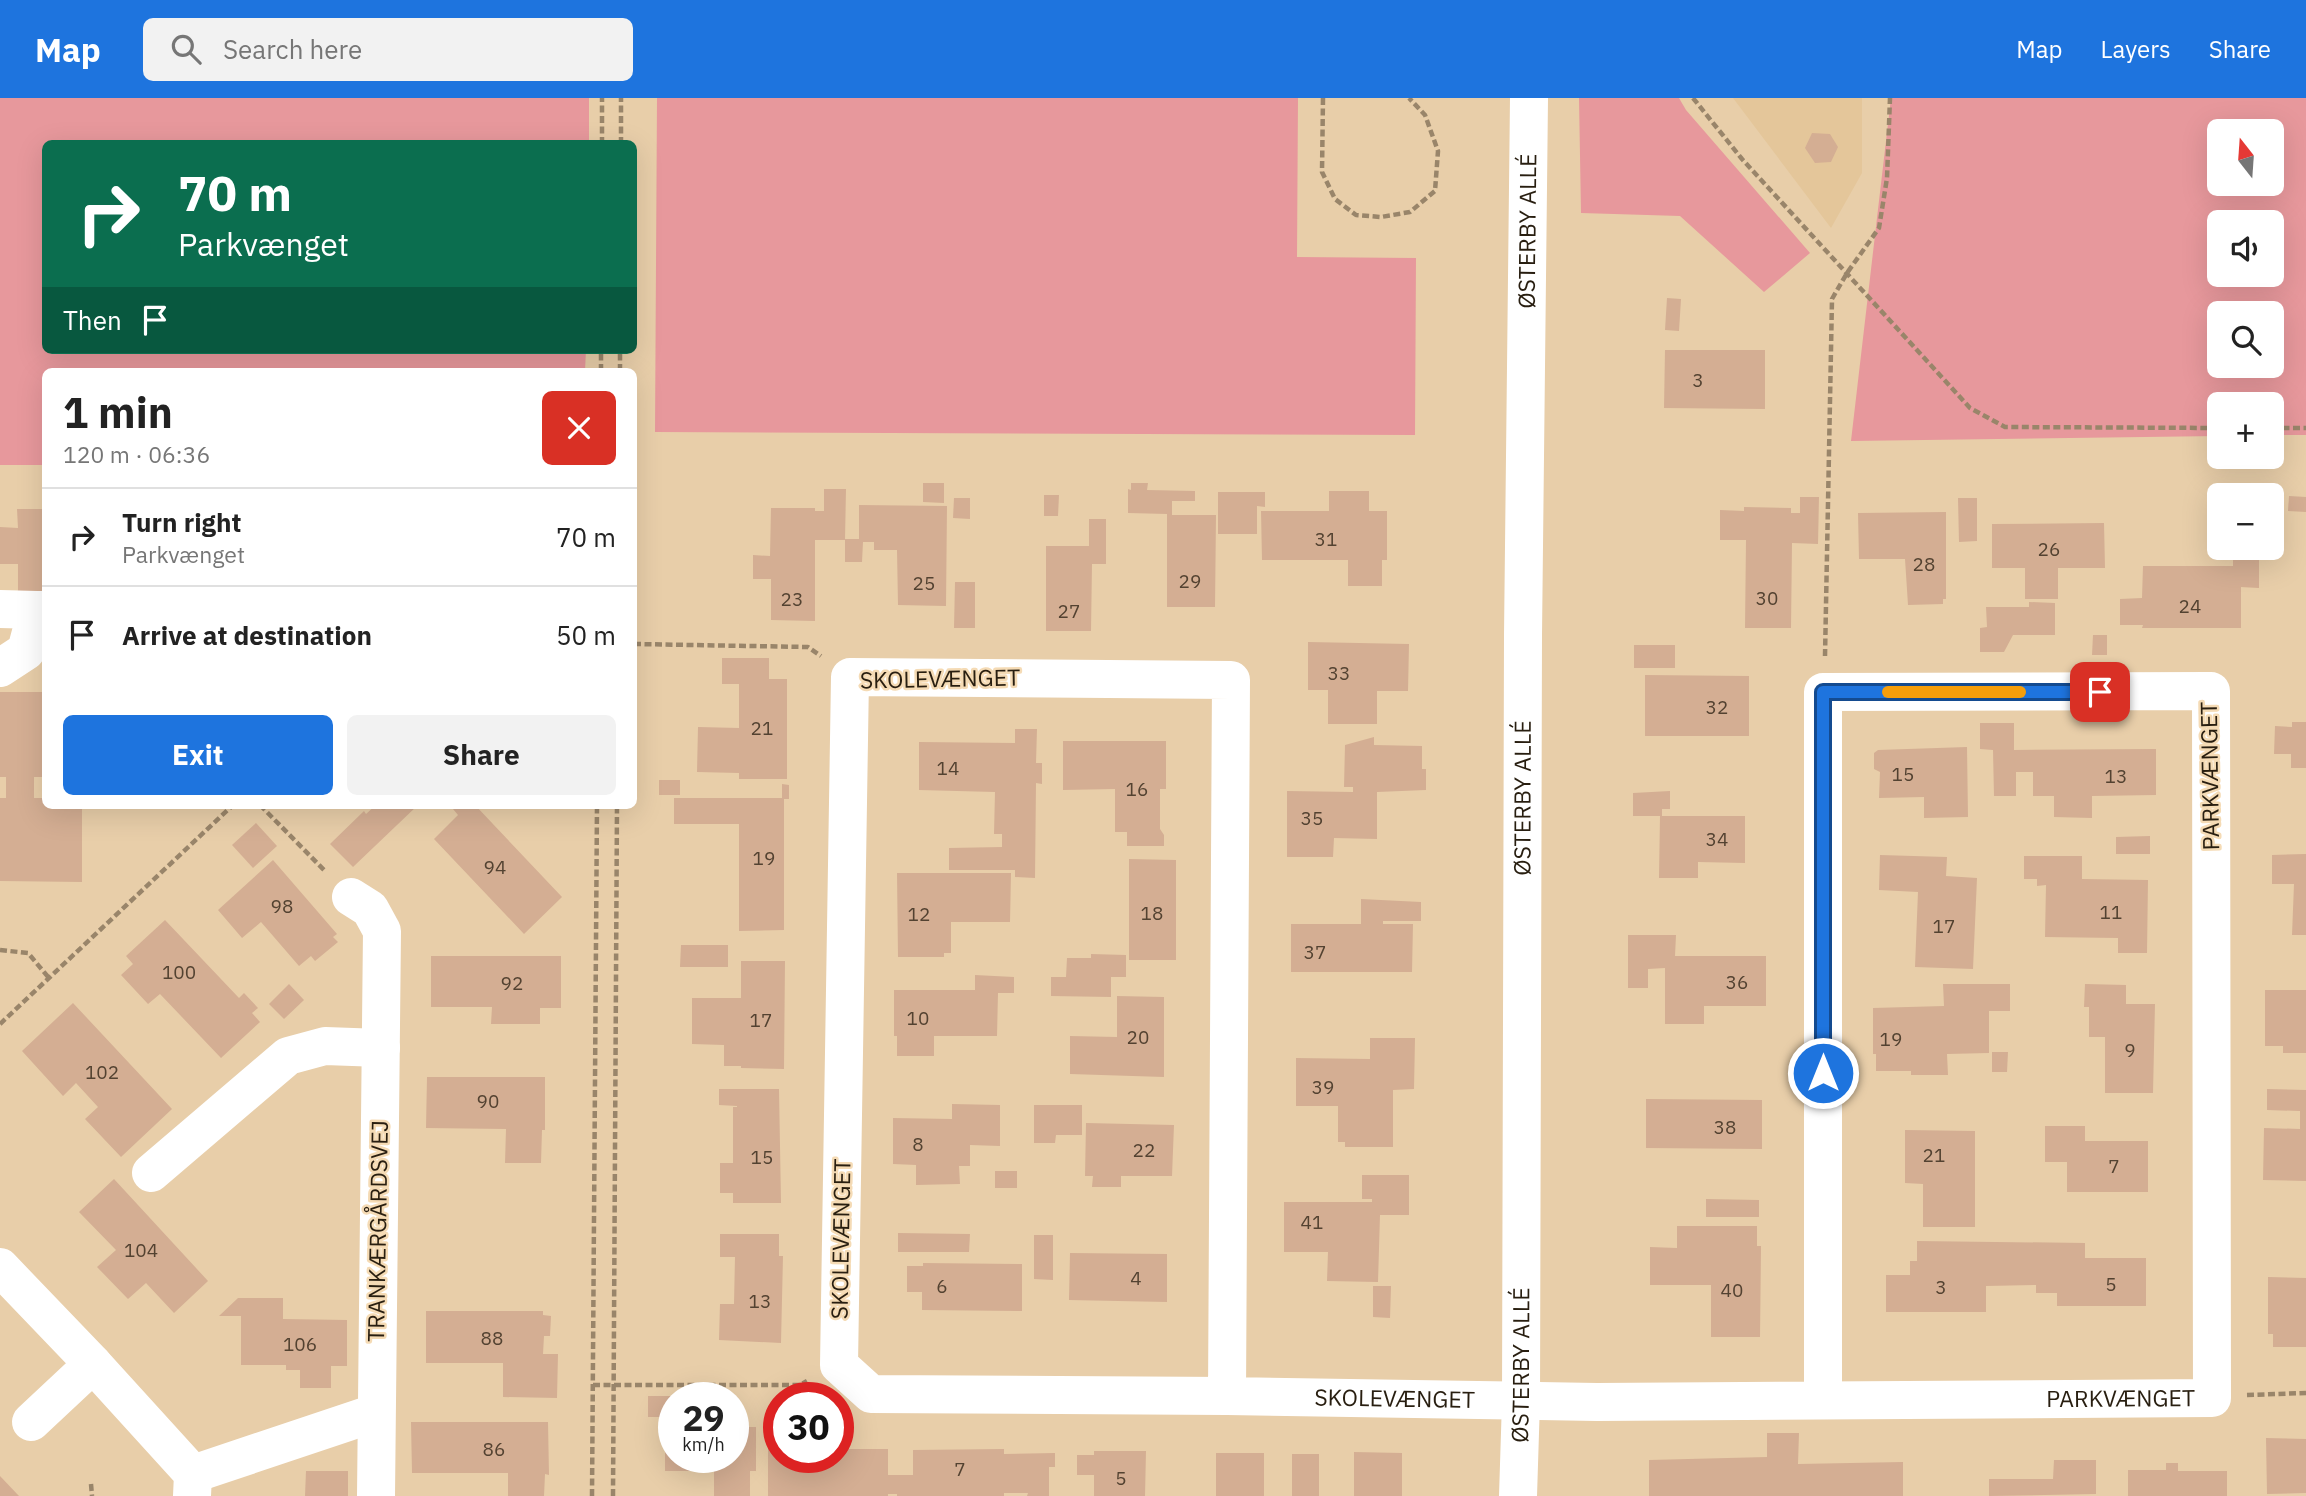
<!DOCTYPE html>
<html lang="en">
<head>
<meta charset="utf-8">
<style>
  body { margin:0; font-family:"IBM Plex Sans",sans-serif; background:#f2f2f2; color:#222; height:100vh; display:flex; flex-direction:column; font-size:26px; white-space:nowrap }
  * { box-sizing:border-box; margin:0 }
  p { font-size:23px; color:#767676 }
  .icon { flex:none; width:38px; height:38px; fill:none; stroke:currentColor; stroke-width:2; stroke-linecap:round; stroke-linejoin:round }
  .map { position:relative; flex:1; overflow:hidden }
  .panel { position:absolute; left:42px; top:270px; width:595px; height:441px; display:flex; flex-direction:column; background:#fff; border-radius:10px; box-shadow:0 7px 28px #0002 }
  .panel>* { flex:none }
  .top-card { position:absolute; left:42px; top:42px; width:595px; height:214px; border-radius:10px; box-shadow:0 7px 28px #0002; background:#0b6e4f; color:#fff; overflow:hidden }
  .needle { width:46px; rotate:343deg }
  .tools { position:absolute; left:2207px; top:21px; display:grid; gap:14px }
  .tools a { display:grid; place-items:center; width:77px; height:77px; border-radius:10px; background:#fff; box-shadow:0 7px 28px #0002; font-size:35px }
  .speed { position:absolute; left:658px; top:1284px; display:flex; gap:14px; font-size:35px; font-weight:700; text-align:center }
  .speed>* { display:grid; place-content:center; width:91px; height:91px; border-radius:50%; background:#fff; box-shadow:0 7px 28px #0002; line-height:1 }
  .speed small { font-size:18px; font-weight:400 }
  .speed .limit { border:10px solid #d22; background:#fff; color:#111 }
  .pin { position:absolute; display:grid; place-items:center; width:60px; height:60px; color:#fff; margin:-30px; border-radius:14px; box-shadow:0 4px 10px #0006 }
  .me { position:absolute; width:77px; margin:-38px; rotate:0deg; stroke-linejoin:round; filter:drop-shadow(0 0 5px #0008) }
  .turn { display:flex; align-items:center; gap:24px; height:147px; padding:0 21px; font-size:32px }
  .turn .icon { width:91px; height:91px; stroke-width:2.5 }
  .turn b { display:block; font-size:49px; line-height:60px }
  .then { display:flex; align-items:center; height:66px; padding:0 21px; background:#0003; gap:14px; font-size:26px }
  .round { display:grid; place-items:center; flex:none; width:74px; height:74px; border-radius:10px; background:#f2f2f2 }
  .headline { display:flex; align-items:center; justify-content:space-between; height:119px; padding:0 21px }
  h1 { font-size:42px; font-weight:700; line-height:52px }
  .action { display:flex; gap:14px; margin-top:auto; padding:14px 21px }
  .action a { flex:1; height:80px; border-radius:10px; background:#1e74de; color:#fff; font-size:28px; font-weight:700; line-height:80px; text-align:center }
  .action a+a { background:#f2f2f2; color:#222 }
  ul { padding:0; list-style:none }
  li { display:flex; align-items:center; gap:21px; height:98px; padding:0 21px; border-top:2px solid #e0e0e0 }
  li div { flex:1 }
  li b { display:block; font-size:26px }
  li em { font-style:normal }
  header { display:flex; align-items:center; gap:42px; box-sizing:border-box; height:98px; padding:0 35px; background:#1e74de; color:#fff }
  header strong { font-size:33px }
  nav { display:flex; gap:38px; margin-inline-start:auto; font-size:24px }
  .search { width:490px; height:63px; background:#f2f2f2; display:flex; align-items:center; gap:18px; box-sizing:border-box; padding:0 24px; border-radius:10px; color:#767676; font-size:26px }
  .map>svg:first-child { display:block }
  .built { fill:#e4c69a }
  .green { fill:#e7989c; fill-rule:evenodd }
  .building { fill:#d4ae93 }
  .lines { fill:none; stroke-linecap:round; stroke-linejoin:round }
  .path { stroke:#99856a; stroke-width:4.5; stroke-dasharray:7 3.5; stroke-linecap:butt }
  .minor { stroke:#fff; stroke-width:38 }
  .route-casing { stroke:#144b90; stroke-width:18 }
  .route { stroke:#1e74de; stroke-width:12 }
  .slow { stroke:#f59e0b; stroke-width:12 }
  .labels { text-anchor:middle; stroke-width:5; stroke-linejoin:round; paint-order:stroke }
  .number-label { font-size:19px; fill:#534231 }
  .street-label { font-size:23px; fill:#281e10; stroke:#f5dbb5 }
</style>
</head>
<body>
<header>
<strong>Map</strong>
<div class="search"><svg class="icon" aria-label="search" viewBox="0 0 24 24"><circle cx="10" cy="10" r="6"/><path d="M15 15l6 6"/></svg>Search here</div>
<nav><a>Map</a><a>Layers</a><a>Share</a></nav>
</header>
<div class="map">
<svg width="2306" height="1398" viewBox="0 0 2306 1398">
  <rect width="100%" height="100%" fill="#e8cea9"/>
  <!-- built -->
  <path class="built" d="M1733 0H1862V75L1831 130Z"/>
  <!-- green -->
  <g class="green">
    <path d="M0 0H589V45L46 46V252H586L585 273H46L45 367H0Z"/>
    <path d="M657 0H1298L1297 159 1416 160 1415 337 655 334Z"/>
    <path d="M1579 0H1679L1686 12 1810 155 1764 194 1680 118 1581 115Z"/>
    <path d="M1891 0H2306V337H2272V306H2219V338L1851 343ZM2219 33H2272V86H2219ZM2272 124V177H2219V124ZM2272 215V268H2219V215Z"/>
  </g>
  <!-- building -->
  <g class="building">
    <path d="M1812 35 1830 36 1838 49 1831 64 1815 65 1805 50Z"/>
    <path d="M1667 200 1681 201 1679 233 1665 232Z"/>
    <path d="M1665 252H1765V311L1664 310Z"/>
    <path d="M923 385H944V405L923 404Z"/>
    <path d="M1131 385H1148L1147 392 1195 393V403H1172V417H1216L1215 509H1167V416L1128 415V391L1131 392Z"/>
    <path d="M824 391H846L845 442H815V523L771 522V481H753V457L770 458 771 410H815V413H824Z"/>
    <path d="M1329 393H1369V413H1387V462H1382V488H1348V462H1262L1261 413H1329Z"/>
    <path d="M1218 394H1265V409L1257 408V436H1218Z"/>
    <path d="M1044 397H1059L1058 418H1044Z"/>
    <path d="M2289 398 2306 399V414L2288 413Z"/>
    <path d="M1800 399H1819L1818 446 1792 445 1791 530H1745L1746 442H1720V412L1744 413V409L1791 410V415H1800Z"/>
    <path d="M954 400H970V421L953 420Z"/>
    <path d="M1958 400H1977V443L1959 444Z"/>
    <path d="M859 407 947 408 946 508 898 507 897 452H874V444H863L862 464H845V441H859Z"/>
    <path d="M17 411H46V495H18V466H0V429L18 430Z"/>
    <path d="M1946 414V501H1943V506L1908 507 1905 461H1859L1858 415Z"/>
    <path d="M1089 421H1106V466H1092L1091 533H1046V448H1089Z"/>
    <path d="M2104 425 2105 470H2058V501H2025V470H1992V426Z"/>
    <path d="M2233 450H2259V490L2241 489V530H2142L2143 527H2120V501L2142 500 2143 468H2233Z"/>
    <path d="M955 484H975V530H954Z"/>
    <path d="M2029 504 2055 505V537H2013L2004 554H1980V530L1987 529 1986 509H2029Z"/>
    <path d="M2093 537H2107V557H2092Z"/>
    <path d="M1308 544 1409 546 1408 593H1377V626H1328V592H1308Z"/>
    <rect x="1634" y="547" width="41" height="23"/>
    <path d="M722 560H769V581H787V681H739V675L697 674 698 629 739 630V586H722Z"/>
    <path d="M1645 577 1749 578V638H1645Z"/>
    <path d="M0 594H46V679H34V700H46V707H82V784L0 783V700H6V679H0Z"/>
    <path d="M2292 624H2306V670H2291V656H2274L2275 628 2292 629Z"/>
    <path d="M1980 625H2014V652L2156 651V697L2092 698V720L2054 719V698H2033V674H2016V698H1994L1993 652 1980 651Z"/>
    <path d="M1015 631H1037L1036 665H1042V686L1036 685 1035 780 1015 779V772H949V750L1002 749V736H994L995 694 919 692V644L1015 645Z"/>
    <path d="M1374 639V647L1422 648V671H1426V692L1377 694V741L1334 740 1333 759H1287V693L1353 694V689H1344L1345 647Z"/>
    <path d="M1063 643H1166V691H1160V731L1164 737V748H1127V734H1115V691L1063 692Z"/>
    <path d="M1967 649 1968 719 1924 720V699L1879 700 1880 674 1874 671V655L1878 652Z"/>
    <rect x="659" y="682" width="21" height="15"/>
    <path d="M782 686 789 687V701H784V832L739 833V726H674V700H782Z"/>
    <path d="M1670 693V711H1662V718H1633V695Z"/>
    <path d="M376 707H418L353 769 330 746 364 713 366 716Z"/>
    <path d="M458 707H475L562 799 524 836 434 741 458 717 453 711Z"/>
    <path d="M1660 718H1745V765L1698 764V780H1659Z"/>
    <path d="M256 725 277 748 253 770 232 747Z"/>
    <path d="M2150 738V756H2116V739Z"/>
    <path d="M2306 756V837H2292L2294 786H2272V757Z"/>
    <path d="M1880 757 1947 759 1946 778 1977 780 1973 871 1915 869 1918 794 1879 792Z"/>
    <path d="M2024 758H2082V781L2148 782 2147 855H2118V840L2045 839 2046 787 2037 788V781H2024Z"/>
    <path d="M1129 761 1176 762V862H1129Z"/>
    <path d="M273 762 337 836 333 839 338 844 315 863 311 858 299 868 261 824 242 840 218 812Z"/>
    <path d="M897 775H1011L1010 824H951V855H944V859H898Z"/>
    <path d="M1361 801 1421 804V823H1383V826H1413L1412 874H1291V826H1361Z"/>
    <path d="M165 822 239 900 244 895 258 910 252 915 260 924 221 960 160 896 148 906 121 877 133 866 126 858Z"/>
    <path d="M1628 837H1676L1675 858H1766V908H1704V926H1665V870L1648 871V890H1628Z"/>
    <path d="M681 847H728V869H680Z"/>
    <path d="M1091 856 1126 857V879H1111V899L1051 898V879H1066L1067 860H1091Z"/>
    <path d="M431 858H561V910H540V926H491L492 909H431Z"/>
    <path d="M741 863H785L784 971 741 970V968H724V947L692 946V900H741Z"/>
    <path d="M975 877 1014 879V895H998L997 938H934V958H897V938H894V892H975Z"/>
    <path d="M289 886 304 902 284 921 269 906Z"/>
    <path d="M1943 886H2010V913H1989V955L1947 956 1948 977H1911V973H1876V956H1873V910L1944 908Z"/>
    <path d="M2085 886 2126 887V906H2155L2153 995H2105V939H2089V909H2084Z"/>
    <path d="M2265 892H2306V955H2283V948H2265Z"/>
    <path d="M1117 898 1164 899V979L1070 976V938L1117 939Z"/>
    <path d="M73 905 172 1011 121 1059 85 1021 98 1009 76 985 63 998 22 953Z"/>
    <path d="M1370 940H1415L1414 991 1393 992V1049H1345V1044H1338V1008H1296V960L1370 961Z"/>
    <path d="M1992 954H2008L2007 974H1992Z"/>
    <path d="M427 979H545V1032H542L541 1065H505L506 1031 426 1030Z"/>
    <path d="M719 991H779L781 1105H733V1095H720V1065H733V1009H737V1008L719 1007Z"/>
    <path d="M2267 991 2306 992V1083L2263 1082 2264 1030 2300 1031V1013L2267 1012Z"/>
    <path d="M1646 1001 1762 1002V1051L1646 1050Z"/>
    <path d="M952 1006 1000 1007V1048L970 1047V1068H959L960 1086 916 1087V1067L893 1066V1020L952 1021Z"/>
    <path d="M1034 1007H1082V1037H1056L1055 1045H1034Z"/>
    <path d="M1086 1025 1174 1027 1172 1078H1121V1089H1092L1093 1078H1085Z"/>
    <path d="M2045 1028H2085V1043H2148V1094H2067V1064H2045Z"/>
    <path d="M1905 1032 1975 1033V1129H1923V1086L1905 1085Z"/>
    <rect x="995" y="1073" width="22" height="17"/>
    <path d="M1362 1077H1409V1117H1380L1378 1184 1327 1183 1328 1154H1284V1104H1372V1101H1362Z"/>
    <path d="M114 1081 208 1183 174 1215 146 1185 128 1201 97 1169 116 1152 79 1114Z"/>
    <path d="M1706 1101 1759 1102V1119H1706Z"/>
    <path d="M1677 1128H1757V1148H1761L1760 1239H1711V1187H1650V1149L1677 1150Z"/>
    <path d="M898 1135 970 1136 969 1154H898Z"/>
    <path d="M720 1136H779V1158H783L781 1245 719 1242 720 1206H734L735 1159H720Z"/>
    <path d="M1034 1137H1053V1182L1034 1181Z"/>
    <path d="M1917 1143 2085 1145V1160H2146V1208H2057V1195H2036V1187L1986 1188V1214H1886V1177H1910V1163H1917Z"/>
    <path d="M1070 1155 1167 1156V1204L1069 1202Z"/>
    <path d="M923 1165 1022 1166V1213L922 1212V1194H907V1168H923Z"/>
    <path d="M2268 1179 2306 1180V1249H2273V1236H2268Z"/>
    <path d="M1373 1188H1391L1390 1220 1373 1219Z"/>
    <path d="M238 1200H283V1221L347 1222V1268H331V1290H300V1272H286V1267H241V1218H219Z"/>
    <path d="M426 1213H543V1217L551 1218 550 1238H544L543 1256H558L557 1300 503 1299V1265H426Z"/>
    <rect x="648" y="1298" width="26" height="21"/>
    <path d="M411 1324H548L549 1377 545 1376 544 1398H508V1375H412Z"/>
    <path d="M665 1328H674V1360H733V1329H756V1373H750V1398H714V1373H665Z"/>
    <path d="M1767 1335H1799L1798 1366 1903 1364V1398H1649V1362L1767 1359Z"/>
    <path d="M2266 1340 2306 1341V1395L2267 1396Z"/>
    <path d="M768 1351H779V1360H838V1351H888V1377H913V1352L1004 1351V1356L1055 1355V1369H1049V1398H1027L1028 1395H1004V1398H897V1396H888V1398H768Z"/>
    <path d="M1094 1353H1146L1145 1398H1094V1377H1077V1357H1094Z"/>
    <path d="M1354 1354 1402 1355V1398H1354Z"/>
    <rect x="1216" y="1355" width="48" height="43"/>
    <rect x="1292" y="1356" width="27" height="42"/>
    <path d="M2054 1362H2096V1396L1989 1398V1381H2053Z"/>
    <path d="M2166 1365H2178V1373H2227V1398H2128V1372H2166Z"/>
    <path d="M306 1373H348V1398H305Z"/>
    <path d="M0 1378 19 1398H0Z"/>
  </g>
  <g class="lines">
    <!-- path -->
    <g class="path">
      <path d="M1323 0 1322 74 1335 101 1356 117 1381 119 1410 114 1435 93 1438 53 1425 17 1409 0"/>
      <path d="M1693 0 1742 61 1970 310 2005 329 2219 330"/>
      <path d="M602 46V0"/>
      <path d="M621 46V0"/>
      <path d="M601 273V252"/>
      <path d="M620 273V252"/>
      <path d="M2272 330H2306"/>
      <path d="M634 546 808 549 821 558"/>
      <path d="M1825 558 1832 201 1847 175 1879 130 1887 80 1890 0"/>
      <path d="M260 707 326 774"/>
      <path d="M0 852 28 855 49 880"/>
      <path d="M0 926 233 707"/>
      <path d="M593 1287H800L807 1283"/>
      <path d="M2247 1297 2306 1295"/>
      <path d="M91 1386 92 1398"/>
      <path d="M592 1398 597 707"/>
      <path d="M613 1398 617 707"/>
    </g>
    <!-- minor -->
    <g class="minor">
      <path d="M0 511 37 512"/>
      <path d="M0 570 26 553 37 512H46"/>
      <path d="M351 799 370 811 382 833 376 1398"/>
      <path d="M151 1075 288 958 325 948 381 950"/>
      <path d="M0 1169 93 1266 193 1376 192 1398"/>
      <path id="s1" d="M1227 1298 1231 582 850 579 839 1267 871 1296 1227 1298 1597 1304 2212 1300 2211 593 1823 594V1301"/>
      <path d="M31 1324 93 1266"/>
      <path d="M193 1376 375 1315"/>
      <path id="s2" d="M1518 1398 1521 1303 1523 538 1529 0"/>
    </g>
  </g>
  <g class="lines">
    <!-- route casing -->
    <g class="route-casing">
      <path id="route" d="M1823 975V594H2100"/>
    </g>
    <!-- route -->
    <use href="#route" class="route"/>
    <!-- slow -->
    <path class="slow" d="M1888 594H2020"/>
  </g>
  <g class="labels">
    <!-- number labels -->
    <g class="number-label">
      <text x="1698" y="289">3</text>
      <text x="1326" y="448">31</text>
      <text x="2049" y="458">26</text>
      <text x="1924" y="473">28</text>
      <text x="1190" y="490">29</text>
      <text x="924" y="492">25</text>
      <text x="1767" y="507">30</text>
      <text x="792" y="508">23</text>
      <text x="2190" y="515">24</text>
      <text x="1069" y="520">27</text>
      <text x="1339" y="582">33</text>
      <text x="1717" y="616">32</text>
      <text x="762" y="637">21</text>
      <text x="948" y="677">14</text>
      <text x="1903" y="683">15</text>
      <text x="2116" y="685">13</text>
      <text x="1137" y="698">16</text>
      <text x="1312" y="727">35</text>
      <text x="1717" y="748">34</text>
      <text x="764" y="767">19</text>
      <text x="495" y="776">94</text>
      <text x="282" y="815">98</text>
      <text x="2111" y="821">11</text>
      <text x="1152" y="822">18</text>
      <text x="919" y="823">12</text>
      <text x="1944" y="835">17</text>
      <text x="1315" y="861">37</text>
      <text x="179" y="881">100</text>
      <text x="1737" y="891">36</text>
      <text x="512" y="892">92</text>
      <text x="918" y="927">10</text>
      <text x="761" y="929">17</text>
      <text x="1138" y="946">20</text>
      <text x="1891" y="948">19</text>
      <text x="2130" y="959">9</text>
      <text x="102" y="981">102</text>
      <text x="1323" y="996">39</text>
      <text x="488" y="1010">90</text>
      <text x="1725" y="1036">38</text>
      <text x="918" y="1053">8</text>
      <text x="1144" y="1059">22</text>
      <text x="1934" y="1064">21</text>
      <text x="762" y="1066">15</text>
      <text x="2114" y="1075">7</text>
      <text x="1312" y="1131">41</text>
      <text x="141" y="1159">104</text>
      <text x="1136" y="1187">4</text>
      <text x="2111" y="1193">5</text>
      <text x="942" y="1195">6</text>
      <text x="1941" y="1196">3</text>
      <text x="1732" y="1199">40</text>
      <text x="760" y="1210">13</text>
      <text x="492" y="1247">88</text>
      <text x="300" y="1253">106</text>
      <text x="494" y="1358">86</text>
      <text x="960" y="1378">7</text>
      <text x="1121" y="1387">5</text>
    </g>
    <!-- street labels -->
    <g class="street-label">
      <text dy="8" stroke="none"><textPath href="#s2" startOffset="1265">ØSTERBY ALLÉ</textPath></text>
      <text transform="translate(940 581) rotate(-1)" y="8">SKOLEVÆNGET</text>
      <text transform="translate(2210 678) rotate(-91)" y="8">PARKVÆNGET</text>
      <text dy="8" stroke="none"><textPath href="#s2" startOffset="698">ØSTERBY ALLÉ</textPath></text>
      <text transform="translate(378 1133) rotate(-89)" y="8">TRANKÆRGÅRDSVEJ</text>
      <text transform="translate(841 1141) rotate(-89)" y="8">SKOLEVÆNGET</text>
      <text dy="8" stroke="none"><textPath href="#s2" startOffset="131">ØSTERBY ALLÉ</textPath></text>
      <text dy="8" stroke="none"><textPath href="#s1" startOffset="2352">SKOLEVÆNGET</textPath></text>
      <text dy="8" stroke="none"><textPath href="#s1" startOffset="3078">PARKVÆNGET</textPath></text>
    </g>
  </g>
</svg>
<div class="tools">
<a><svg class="needle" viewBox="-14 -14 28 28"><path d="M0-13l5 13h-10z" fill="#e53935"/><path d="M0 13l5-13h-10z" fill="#767676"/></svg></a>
<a><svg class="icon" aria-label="sound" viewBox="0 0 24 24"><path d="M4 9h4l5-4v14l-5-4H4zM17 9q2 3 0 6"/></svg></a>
<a><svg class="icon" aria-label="search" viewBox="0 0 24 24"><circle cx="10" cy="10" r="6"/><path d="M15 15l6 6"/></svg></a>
<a>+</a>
<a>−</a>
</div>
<div class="speed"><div>29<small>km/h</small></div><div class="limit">30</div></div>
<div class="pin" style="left:2100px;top:594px;background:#d93025"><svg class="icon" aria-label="arrive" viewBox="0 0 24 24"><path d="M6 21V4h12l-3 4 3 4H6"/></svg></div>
<svg class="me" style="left:1823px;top:975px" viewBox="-20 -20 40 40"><circle r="17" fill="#1e74de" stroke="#fff" stroke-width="3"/><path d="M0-11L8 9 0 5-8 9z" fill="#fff"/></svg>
<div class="top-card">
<div class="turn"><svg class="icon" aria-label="right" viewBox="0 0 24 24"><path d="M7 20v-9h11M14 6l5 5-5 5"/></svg><div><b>70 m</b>Parkvænget</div></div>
<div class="then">Then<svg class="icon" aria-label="arrive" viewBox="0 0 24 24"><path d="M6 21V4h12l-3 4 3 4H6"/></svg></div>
</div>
<section class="panel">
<div class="headline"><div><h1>1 min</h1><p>120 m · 06:36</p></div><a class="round" style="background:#d93025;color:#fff"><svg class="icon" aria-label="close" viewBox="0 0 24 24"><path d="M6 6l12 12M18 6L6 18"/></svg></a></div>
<ul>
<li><svg class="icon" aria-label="right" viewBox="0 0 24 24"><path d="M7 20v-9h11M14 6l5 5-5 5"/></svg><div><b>Turn right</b><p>Parkvænget</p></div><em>70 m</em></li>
<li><svg class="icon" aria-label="arrive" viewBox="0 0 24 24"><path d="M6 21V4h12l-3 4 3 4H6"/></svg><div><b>Arrive at destination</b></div><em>50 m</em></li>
</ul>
<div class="action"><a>Exit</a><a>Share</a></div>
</section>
</div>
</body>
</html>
